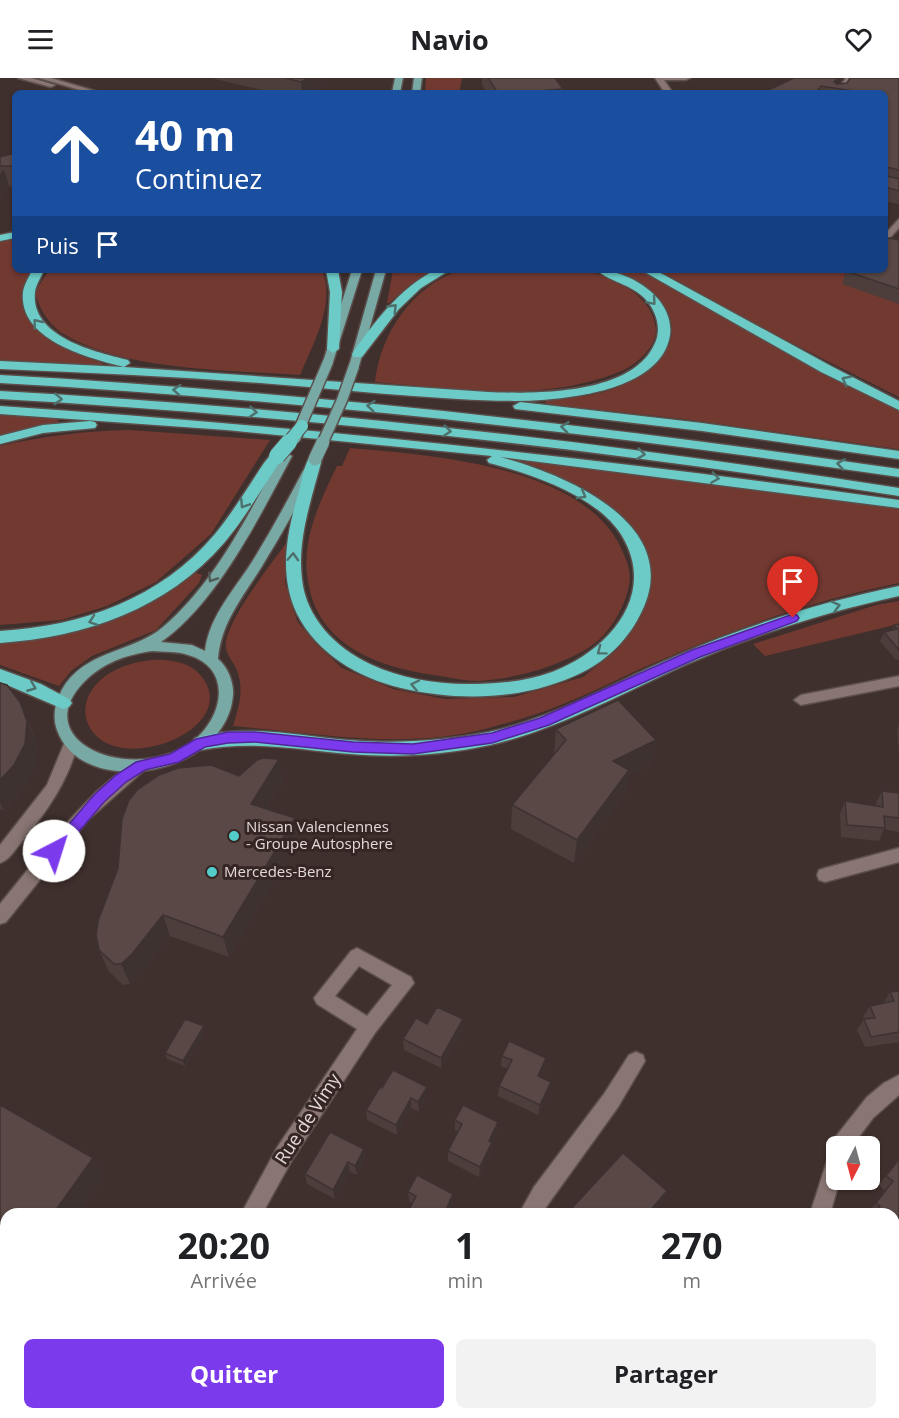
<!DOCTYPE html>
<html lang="fr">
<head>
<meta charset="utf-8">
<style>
  body { margin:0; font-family:"Open Sans",sans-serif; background:#f2f2f2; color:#202124; height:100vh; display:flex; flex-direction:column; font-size:22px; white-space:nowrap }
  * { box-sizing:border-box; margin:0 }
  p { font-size:20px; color:#757577 }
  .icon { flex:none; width:33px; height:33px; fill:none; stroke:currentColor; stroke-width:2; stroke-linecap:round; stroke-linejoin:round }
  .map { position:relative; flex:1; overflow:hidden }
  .details { position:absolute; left:0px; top:1130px; width:900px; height:212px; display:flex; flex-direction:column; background:#fff; border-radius:18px 18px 0 0; box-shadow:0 2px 4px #0004 }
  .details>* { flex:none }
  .guide { position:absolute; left:12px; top:12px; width:876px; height:183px; border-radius:9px; box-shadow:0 2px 4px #0004; background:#1a4fa0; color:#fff; overflow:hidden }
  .needle { width:39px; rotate:186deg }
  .fabs { position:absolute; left:826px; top:1058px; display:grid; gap:12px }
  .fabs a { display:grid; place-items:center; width:54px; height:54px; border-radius:9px; background:#fff; box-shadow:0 2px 4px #0004; font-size:30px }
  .pin { position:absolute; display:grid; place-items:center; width:51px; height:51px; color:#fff; margin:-62px -26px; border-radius:50% 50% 50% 0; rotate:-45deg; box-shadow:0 0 6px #0007 }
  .pin .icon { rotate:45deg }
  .me { position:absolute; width:66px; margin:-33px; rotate:40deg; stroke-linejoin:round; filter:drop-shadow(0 0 4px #0008) }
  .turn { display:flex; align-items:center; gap:21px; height:126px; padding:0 24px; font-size:27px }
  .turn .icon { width:78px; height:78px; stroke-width:2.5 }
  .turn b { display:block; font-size:42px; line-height:51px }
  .then { display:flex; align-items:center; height:57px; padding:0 24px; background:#0003; gap:12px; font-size:22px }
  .eta { display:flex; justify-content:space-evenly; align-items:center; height:102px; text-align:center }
  .eta b { font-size:36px; font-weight:700; line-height:42px }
  .action { display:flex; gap:12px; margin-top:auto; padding:12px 24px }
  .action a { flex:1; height:69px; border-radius:9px; background:#7c3aed; color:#fff; font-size:24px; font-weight:700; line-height:69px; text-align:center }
  .action a+a { background:#f2f2f2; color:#202124 }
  header { display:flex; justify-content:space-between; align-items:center; height:78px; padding:0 24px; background:#fff; font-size:27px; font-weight:700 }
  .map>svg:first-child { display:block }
  .green { fill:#723931 }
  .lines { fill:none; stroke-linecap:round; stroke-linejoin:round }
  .street-casing { stroke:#5b4e4b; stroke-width:3 }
  .secondary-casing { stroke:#5b4e4b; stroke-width:3 }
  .primary-casing { stroke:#5b4e4b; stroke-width:3 }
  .highway-casing { stroke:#5b4e4b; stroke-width:3 }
  .street { fill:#897673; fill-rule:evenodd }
  .secondary { fill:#897673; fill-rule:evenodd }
  .primary { fill:#78a9a5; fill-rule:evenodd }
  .highway { fill:#6ccbc7; fill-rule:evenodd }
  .primary-bridge-far1-casing { stroke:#5b4e4b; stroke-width:13; stroke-linecap:butt }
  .primary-bridge-casing { stroke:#5b4e4b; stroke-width:15; stroke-linecap:butt }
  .highway-bridge-far1-casing { stroke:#5b4e4b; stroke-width:14; stroke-linecap:butt }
  .highway-bridge-casing { stroke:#5b4e4b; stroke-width:18; stroke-linecap:butt }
  .primary-bridge-far1 { stroke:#78a9a5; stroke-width:10 }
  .primary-bridge { stroke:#78a9a5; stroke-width:13 }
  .highway-bridge-far1 { stroke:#6ccbc7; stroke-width:12 }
  .highway-bridge { stroke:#6ccbc7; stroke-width:16 }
  .wall { fill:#4d3e3b }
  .shaded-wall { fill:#3e3230 }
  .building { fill:#594845; stroke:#3e3230; stroke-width:1.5 }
  .oneway { stroke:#4e706d }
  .oneway2 { stroke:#505a57 }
  .route { fill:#7c3aed; stroke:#51269a; stroke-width:1.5 }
  .poi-dot { fill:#53cdca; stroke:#352623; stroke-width:2 }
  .labels { text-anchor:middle; stroke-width:6; stroke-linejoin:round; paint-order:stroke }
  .poi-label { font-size:15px; fill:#e3d9d7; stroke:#352623; text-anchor:start }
  .near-street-label { font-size:18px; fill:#e3d9d7; stroke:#352623 }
</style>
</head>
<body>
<header><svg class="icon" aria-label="menu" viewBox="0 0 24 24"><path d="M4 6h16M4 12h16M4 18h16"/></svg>Navio<svg class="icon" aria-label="heart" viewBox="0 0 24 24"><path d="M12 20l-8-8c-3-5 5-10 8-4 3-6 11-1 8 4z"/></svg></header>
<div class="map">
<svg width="899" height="1340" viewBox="0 0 899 1340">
  <rect width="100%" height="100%" fill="#40302d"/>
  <!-- green -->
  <g class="green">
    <path d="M426 0H462L459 15H425Z"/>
    <path d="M15 159V192H33C0 244 63 273 103 285L102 287 0 283V163Z"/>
    <path d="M899 168V319L768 253 658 192H885Z"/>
    <path d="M49 192H322C336 226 313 266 300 297 230 292 122 293 62 255 48 246 39 230 35 214Z"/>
    <path d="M393 192H436L409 208 389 225H387Z"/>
    <path d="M460 192C489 192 518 192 547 192 560 192 575 190 588 193 616 200 654 219 656 252 656 270 635 288 619 294 543 325 455 311 375 304 381 254 412 209 460 192Z"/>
    <path d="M614 192H639L677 211 846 307 899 331V371L684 341 546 326 545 322C567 320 592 319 613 311 641 301 678 277 671 243 666 218 635 202 614 192Z"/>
    <path d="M0 337 56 340 59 344 0 357Z"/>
    <path d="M129 352 270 362 211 456 156 504 107 528 61 542 0 547V368C43 358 85 353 129 352Z"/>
    <path d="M350 370C429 377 580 387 620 468 626 481 632 493 629 507 625 531 607 560 585 572 553 590 514 601 477 603 466 603 453 600 441 598 386 591 322 572 309 509 299 465 319 426 337 388H342Z"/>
    <path d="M518 381 899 431V505C814 522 733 551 654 585 623 598 594 614 563 626 539 636 511 644 485 651 402 672 317 655 233 648 239 628 245 611 236 590 233 584 227 577 226 570 222 547 272 485 287 464L285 505 297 543 316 566 342 590 393 611 445 621 514 619 583 599 617 572 635 548 647 516 650 485 639 462 616 432 588 412 538 389 517 382Z"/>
    <path d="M194 494 202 497 199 505 156 552 92 578 71 593 59 608 0 587V564C75 563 135 540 194 494Z"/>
    <path d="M899 523V546L765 578 753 566 876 527Z"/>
    <path d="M151 582C170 581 193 584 204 602 238 653 115 700 89 648 84 638 84 627 89 617 101 594 127 585 151 582Z"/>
  </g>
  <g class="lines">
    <!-- street casing -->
    <g class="street-casing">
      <g id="street">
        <path d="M18 0H31L55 7 51 9Z"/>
        <path d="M39 0H51L102 15H90Z"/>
        <path d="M655 0H690L686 2H664L673 15H665Z"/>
        <path d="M846 0H854L842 15H834Z"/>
        <path d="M899 141V150L885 165V156Z"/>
        <path d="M899 598V608L801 627 794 622 801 617Z"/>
        <path d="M899 770V784L825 804 819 802 817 797 819 792 825 790Z"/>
        <path d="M357 870 411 899 414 905 375 955 292 1082 262 1136H241L278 1068 357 951 317 926 314 920 351 873ZM359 888 392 907 367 938 335 918Z"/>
        <path d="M636 974 643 977 645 983 618 1029 541 1136H519L534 1109 604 1016 629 977Z"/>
        <path d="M899 997V1017L873 1040 852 1068H837V1101H840L830 1136H810L834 1061 867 1019 884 1005Z"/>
        <path d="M124 1335H148L146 1340H122Z"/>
        <path d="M428 1335H450L449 1340H427Z"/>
        <path d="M785 1335H807L806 1340H784Z"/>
      </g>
    </g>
    <!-- secondary casing -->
    <g class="secondary-casing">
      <g id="secondary">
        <path d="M71 659 76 661 78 665C68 704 46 735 20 766 14 773 9 782 0 785V767L47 707 66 661Z"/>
        <path d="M141 682 146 684 149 688 88 742 6 844 0 846V826L59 753 95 715 115 698Z"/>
      </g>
    </g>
    <!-- primary casing -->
    <g class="primary-casing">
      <g id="primary">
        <path d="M395 0H403L400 15H392Z"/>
        <path d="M414 0H422L420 15H412Z"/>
        <path d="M352 192H362L333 284 332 286H324L323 284Z"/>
        <path d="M376 192H386L359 288 354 291 349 288Z"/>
        <path d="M286 375 292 378C260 438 217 525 161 564L192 567 205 573C209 537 237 509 255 479 272 451 288 422 303 393L305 390H313L315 393C300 422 285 451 268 478 249 512 221 541 218 581 228 589 234 605 233 617 227 698 82 723 57 652 51 636 57 618 66 605 92 571 133 574 163 549 215 505 248 437 280 378ZM152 573C163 574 178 573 188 577 220 586 226 615 211 642 168 717 19 674 83 605 102 585 125 577 152 573Z"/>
      </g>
    </g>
    <!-- highway casing -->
    <g class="highway-casing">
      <g id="highway">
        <path d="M15 154V160L0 163V157Z"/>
        <path d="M32 192H44C41 199 36 207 35 214 30 259 95 274 128 282L130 285 124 289 488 314C535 316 631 317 654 267 661 254 658 239 650 227 636 206 612 206 597 192 629 192 675 220 670 257 664 298 610 313 576 318 537 325 498 323 458 321 408 318 359 314 309 309 206 300 103 295 0 291V283L124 289C88 280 18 262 23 214 24 207 29 199 32 192Z"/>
        <path d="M326 192H338L342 214 339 271 333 275 327 271 330 214Z"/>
        <path d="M435 192H450L421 210 399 231 362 279H354L352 276C375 243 399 211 435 192Z"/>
        <path d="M641 192H655L831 288 899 323V332L821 294Z"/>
        <path d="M0 297C301 314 600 347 899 391V399C600 355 301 322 0 305Z"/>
        <path d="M0 313C302 330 601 363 899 410V418C601 371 302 338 0 321Z"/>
        <path d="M520 324 702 345 899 373V381L702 353 515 331 513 328Z"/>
        <path d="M0 328C301 348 600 380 899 422V430L500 379C565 396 684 446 642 533 630 559 609 581 583 594 527 622 461 624 401 610 359 600 317 576 297 536 278 496 287 454 299 413 302 401 304 388 310 378L315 377 322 381C312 420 297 460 302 501 306 540 336 570 370 586 400 600 434 606 467 606 495 606 525 604 552 594 607 573 658 518 622 458 598 418 531 396 489 385L487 382 492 378 226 352 0 336Z"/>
        <path d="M90 343 95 344 97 347 95 350 43 355 0 366V358L43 347Z"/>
        <path d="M277 374 284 378C264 406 247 438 224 465 167 531 85 559 0 565V553C82 548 160 521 215 456 233 434 248 409 264 385L272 375Z"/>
        <path d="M899 508V518C826 534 756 556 687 586 622 615 560 651 490 667 444 677 397 680 350 676 300 672 252 662 201 672L195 670 192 665 195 660C244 645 298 658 348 662 395 666 443 663 489 654 554 640 613 605 674 579 746 547 822 524 899 508Z"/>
        <path d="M0 591 41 606 69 621 72 625 69 629 63 631 0 604Z"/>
      </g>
    </g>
    <!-- street -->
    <use href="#street" class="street"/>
    <!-- secondary -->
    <use href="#secondary" class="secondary"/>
    <!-- primary -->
    <use href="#primary" class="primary"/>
    <!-- highway -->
    <use href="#highway" class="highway"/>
    <!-- primary-bridge-far1 casing -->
    <g class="primary-bridge-far1-casing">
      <g id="primary-bridge-far1">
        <path d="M295 361 328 284"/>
        <path d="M322 366 342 322 354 288"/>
      </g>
    </g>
    <!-- primary-bridge casing -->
    <g class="primary-bridge-casing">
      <path id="primary-bridge" d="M315 381 323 364"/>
    </g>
    <!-- highway-bridge-far1 casing -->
    <g class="highway-bridge-far1-casing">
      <path id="highway-bridge-far1" d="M287 366 302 348"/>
    </g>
    <!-- highway-bridge casing -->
    <g class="highway-bridge-casing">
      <path id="highway-bridge" d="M277 378 289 364"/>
    </g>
    <!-- primary-bridge-far1 -->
    <use href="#primary-bridge-far1" class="primary-bridge-far1"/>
    <!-- primary-bridge -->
    <use href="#primary-bridge" class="primary-bridge"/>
    <!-- highway-bridge-far1 -->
    <use href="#highway-bridge-far1" class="highway-bridge-far1"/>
    <!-- highway-bridge -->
    <use href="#highway-bridge" class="highway-bridge"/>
  </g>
  <!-- wall -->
  <g class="wall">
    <path d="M211 0H325L312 15H275Z"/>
    <path d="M482 0H555L563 11V15H487L482 7Z"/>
    <path d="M899 0V126L885 123V15H762L840 6Z"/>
    <path d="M15 75V109L9 108 0 121V79Z"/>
    <path d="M899 162V226L842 206 846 193Z"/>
    <path d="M899 546V581L896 582 880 563 884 554 893 552 894 547Z"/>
    <path d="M0 605 30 647 37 666 35 689 24 710 4 733 0 731Z"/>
    <path d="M899 647V676L897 652Z"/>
    <path d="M556 651 656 662 651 686 628 698 625 716 574 785 511 751 512 727 555 676 554 675Z"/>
    <path d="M239 698 283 703 266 731 295 740 299 762 229 879 170 858 140 896 130 906 123 907 108 892 99 872Z"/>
    <path d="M882 713 899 715V754L884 751 879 763 841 759 840 736 845 723 876 728V725Z"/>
    <path d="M899 913V964L865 969 857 952 864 941 863 939 870 928 883 926 890 914Z"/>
    <path d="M427 946 463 952 441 990 404 972 403 961Z"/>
    <path d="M204 948 205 954 185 988 167 981 165 975Z"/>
    <path d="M502 978 546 980 545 990 541 999 551 1004 549 1014 538 1037 498 1018 499 1008 508 991 501 988Z"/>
    <path d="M427 1009V1019L419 1034 411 1030 397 1057 367 1042 366 1032 382 1010Z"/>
    <path d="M455 1042 498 1044 497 1054 492 1065 491 1074 479 1099 448 1083V1073L458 1054 455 1052Z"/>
    <path d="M330 1054 365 1081 357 1097 350 1094 335 1121 307 1106 305 1096Z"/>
    <path d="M899 1081V1179L894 1184V1136H871L869 1134 885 1113 879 1107Z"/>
    <path d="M408 1114 453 1116V1125L448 1136H407L412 1125 409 1123Z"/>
    <path d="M323 1335H371L370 1338 373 1340H325Z"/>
    <path d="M483 1335H558L553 1340H487Z"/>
    <path d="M676 1335H737L733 1340H681Z"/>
  </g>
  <!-- shaded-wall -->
  <g class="shaded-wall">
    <path d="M308 0H325L312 15H302L301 4Z"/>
    <path d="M838 0H844L836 10 834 4Z"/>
    <path d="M563 11V15H512Z"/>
    <path d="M4 91 9 108 0 121V96Z"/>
    <path d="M20 624 37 666 35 689 24 710 4 733 0 725V702Z"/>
    <path d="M656 662 651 686 628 698 625 716 574 785 577 762 613 683Z"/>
    <path d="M279 681 283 703 255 748 251 726Z"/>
    <path d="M295 740 299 762 229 879 223 859Z"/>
    <path d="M163 837 170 858 140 896 130 906 121 886Z"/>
    <path d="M463 941V952L441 990V980Z"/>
    <path d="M204 948 205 954 185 988 183 983Z"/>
    <path d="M546 980 545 990 537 1008 538 998Z"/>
    <path d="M551 1004 549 1014 538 1037 540 1027Z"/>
    <path d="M427 1009V1019L419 1034 418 1024Z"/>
    <path d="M411 1020V1030L397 1057 396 1047Z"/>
    <path d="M498 1044 497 1054 492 1065 491 1074 479 1099 480 1089 489 1063Z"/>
    <path d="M364 1071 365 1081 357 1097 355 1088Z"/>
    <path d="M93 1080 104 1098 78 1136H53Z"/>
    <path d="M348 1084 350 1094 335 1121 333 1112Z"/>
    <path d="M667 1113 663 1122 652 1136H647Z"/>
    <path d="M453 1116V1125L448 1136H444Z"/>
    <path d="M6 1232V1268L0 1276V1240Z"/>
    <path d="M555 1335H558L553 1340H550Z"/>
  </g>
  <!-- building -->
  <g class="building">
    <path d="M285 0H308L301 4Z"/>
    <path d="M488 0H555L563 11 512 15H498Z"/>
    <path d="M794 0H838L834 4 837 6 847 5 850 0H899V92L887 89V98L899 101V113L885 109V15H859L860 14 821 8 816 15H762Z"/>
    <path d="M15 75V88H0V79Z"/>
    <path d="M889 160 899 162V211L846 193 847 192H885V163Z"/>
    <path d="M899 546V572L884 554 897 551 894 547Z"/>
    <path d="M0 605 7 607 20 624 27 643 25 666 14 687 0 702Z"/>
    <path d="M618 622 656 662 613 683 629 692 577 762 512 727 566 662 556 651Z"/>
    <path d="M263 680 279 681 251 726 295 740 223 859 163 837 132 876 121 886H114L99 872 96 857 98 843 118 790 122 741 129 722 137 712 159 697 178 690 211 687 239 698 257 682Z"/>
    <path d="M882 713 899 715V740L884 738 885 750 847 747 845 723 883 729Z"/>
    <path d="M899 913V954L871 959 864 941 875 940 870 928 894 923 890 914Z"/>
    <path d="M437 929 463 941 441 980 403 961 416 940 427 946Z"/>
    <path d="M185 941 204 948 183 983 165 975Z"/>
    <path d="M509 963 546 980 538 998 551 1004 540 1027 499 1008 512 982 502 978Z"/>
    <path d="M393 992 427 1009 418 1024 411 1020 396 1047 366 1032 380 1009 382 1010Z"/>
    <path d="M0 1027 93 1080 53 1136H6V1232L0 1240Z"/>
    <path d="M463 1027 498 1044 489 1063 492 1064 480 1089 448 1073 462 1046 455 1042Z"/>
    <path d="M330 1054 364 1071 355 1088 348 1084 333 1112 305 1096Z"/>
    <path d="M623 1075 667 1113 647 1136H572L573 1134 571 1131Z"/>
    <path d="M899 1081V1178L894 1173V1136H874L880 1128 876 1125 893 1103 886 1098Z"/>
    <path d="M417 1097 453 1116 444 1136H407L416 1118 408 1114Z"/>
    <path d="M292 1132 298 1136H290Z"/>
    <path d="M206 1335H240L249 1340H203Z"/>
    <path d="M325 1335H367L366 1336 373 1340H333Z"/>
    <path d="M489 1335H555L550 1340H493Z"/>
    <path d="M686 1335H737L733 1340H688L689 1338Z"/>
  </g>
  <!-- one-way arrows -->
  <defs><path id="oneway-chevron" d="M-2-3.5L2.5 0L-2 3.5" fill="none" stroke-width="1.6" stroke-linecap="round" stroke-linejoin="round" transform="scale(1.5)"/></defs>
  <g class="oneway">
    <use href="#oneway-chevron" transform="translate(652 223) rotate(50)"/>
    <use href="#oneway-chevron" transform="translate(393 230) rotate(-46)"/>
    <use href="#oneway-chevron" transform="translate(37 245) rotate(-129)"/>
    <use href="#oneway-chevron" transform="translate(846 302) rotate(-153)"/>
    <use href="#oneway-chevron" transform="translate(177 312) rotate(-176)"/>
    <use href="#oneway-chevron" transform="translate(58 321) rotate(3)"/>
    <use href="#oneway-chevron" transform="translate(371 328) rotate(-175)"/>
    <use href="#oneway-chevron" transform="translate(253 334) rotate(5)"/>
    <use href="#oneway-chevron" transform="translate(565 349) rotate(-173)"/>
    <use href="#oneway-chevron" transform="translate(447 353) rotate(6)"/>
    <use href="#oneway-chevron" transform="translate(641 376) rotate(7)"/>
    <use href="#oneway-chevron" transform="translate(841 386) rotate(-171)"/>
    <use href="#oneway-chevron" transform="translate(715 400) rotate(8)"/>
    <use href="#oneway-chevron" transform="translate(582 417) rotate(30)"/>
    <use href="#oneway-chevron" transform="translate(244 426) rotate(123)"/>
    <use href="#oneway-chevron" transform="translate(293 479) rotate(-87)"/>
    <use href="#oneway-chevron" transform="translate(836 528) rotate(-15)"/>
    <use href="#oneway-chevron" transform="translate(93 543) rotate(161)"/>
    <use href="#oneway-chevron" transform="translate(601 573) rotate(143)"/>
    <use href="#oneway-chevron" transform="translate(415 607) rotate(-168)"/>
    <use href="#oneway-chevron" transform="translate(32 609) rotate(22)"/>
  </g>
  <use class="oneway2" href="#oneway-chevron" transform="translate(212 500) rotate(123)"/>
  <!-- route -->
  <path class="route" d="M793 536 797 537 799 540 797 543 700 579 549 647 492 665 413 676 353 674 255 664 228 665 205 669 179 684 145 692 126 704 104 724 59 777H48L46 773 94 717 116 697 136 684 170 676 196 661 228 654H255L353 664 413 666 492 655 540 640 692 572Z"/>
  <!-- markers -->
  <g class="poi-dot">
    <circle cx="234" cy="758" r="6"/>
    <circle cx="212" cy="794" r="6"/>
  </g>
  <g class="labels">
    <!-- poi labels -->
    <g class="poi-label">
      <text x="246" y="754">Nissan Valenciennes<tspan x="246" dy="17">- Groupe Autosphere</tspan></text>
      <text x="224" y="799">Mercedes-Benz</text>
    </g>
    <!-- near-street labels -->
    <g class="near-street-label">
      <text transform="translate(308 1041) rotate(-57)" y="6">Rue de Vimy</text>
    </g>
  </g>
</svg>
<div class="fabs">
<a><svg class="needle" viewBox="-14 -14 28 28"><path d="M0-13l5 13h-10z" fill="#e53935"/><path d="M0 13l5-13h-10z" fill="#757577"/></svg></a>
</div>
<div class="pin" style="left:793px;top:540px;background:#d93025"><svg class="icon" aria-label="arrive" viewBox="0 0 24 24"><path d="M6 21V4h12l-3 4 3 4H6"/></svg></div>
<svg class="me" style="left:54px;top:773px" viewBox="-20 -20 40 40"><circle r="19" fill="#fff"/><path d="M0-13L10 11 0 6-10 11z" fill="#7c3aed"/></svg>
<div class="guide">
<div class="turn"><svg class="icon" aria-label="ahead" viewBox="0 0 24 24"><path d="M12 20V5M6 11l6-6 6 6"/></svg><div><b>40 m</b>Continuez</div></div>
<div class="then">Puis<svg class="icon" aria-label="arrive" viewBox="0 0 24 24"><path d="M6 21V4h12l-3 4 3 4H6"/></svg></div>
</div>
<section class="details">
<div class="eta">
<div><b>20:20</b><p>Arrivée</p></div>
<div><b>1</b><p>min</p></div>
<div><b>270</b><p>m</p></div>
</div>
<div class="action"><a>Quitter</a><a>Partager</a></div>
</section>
</div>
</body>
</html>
